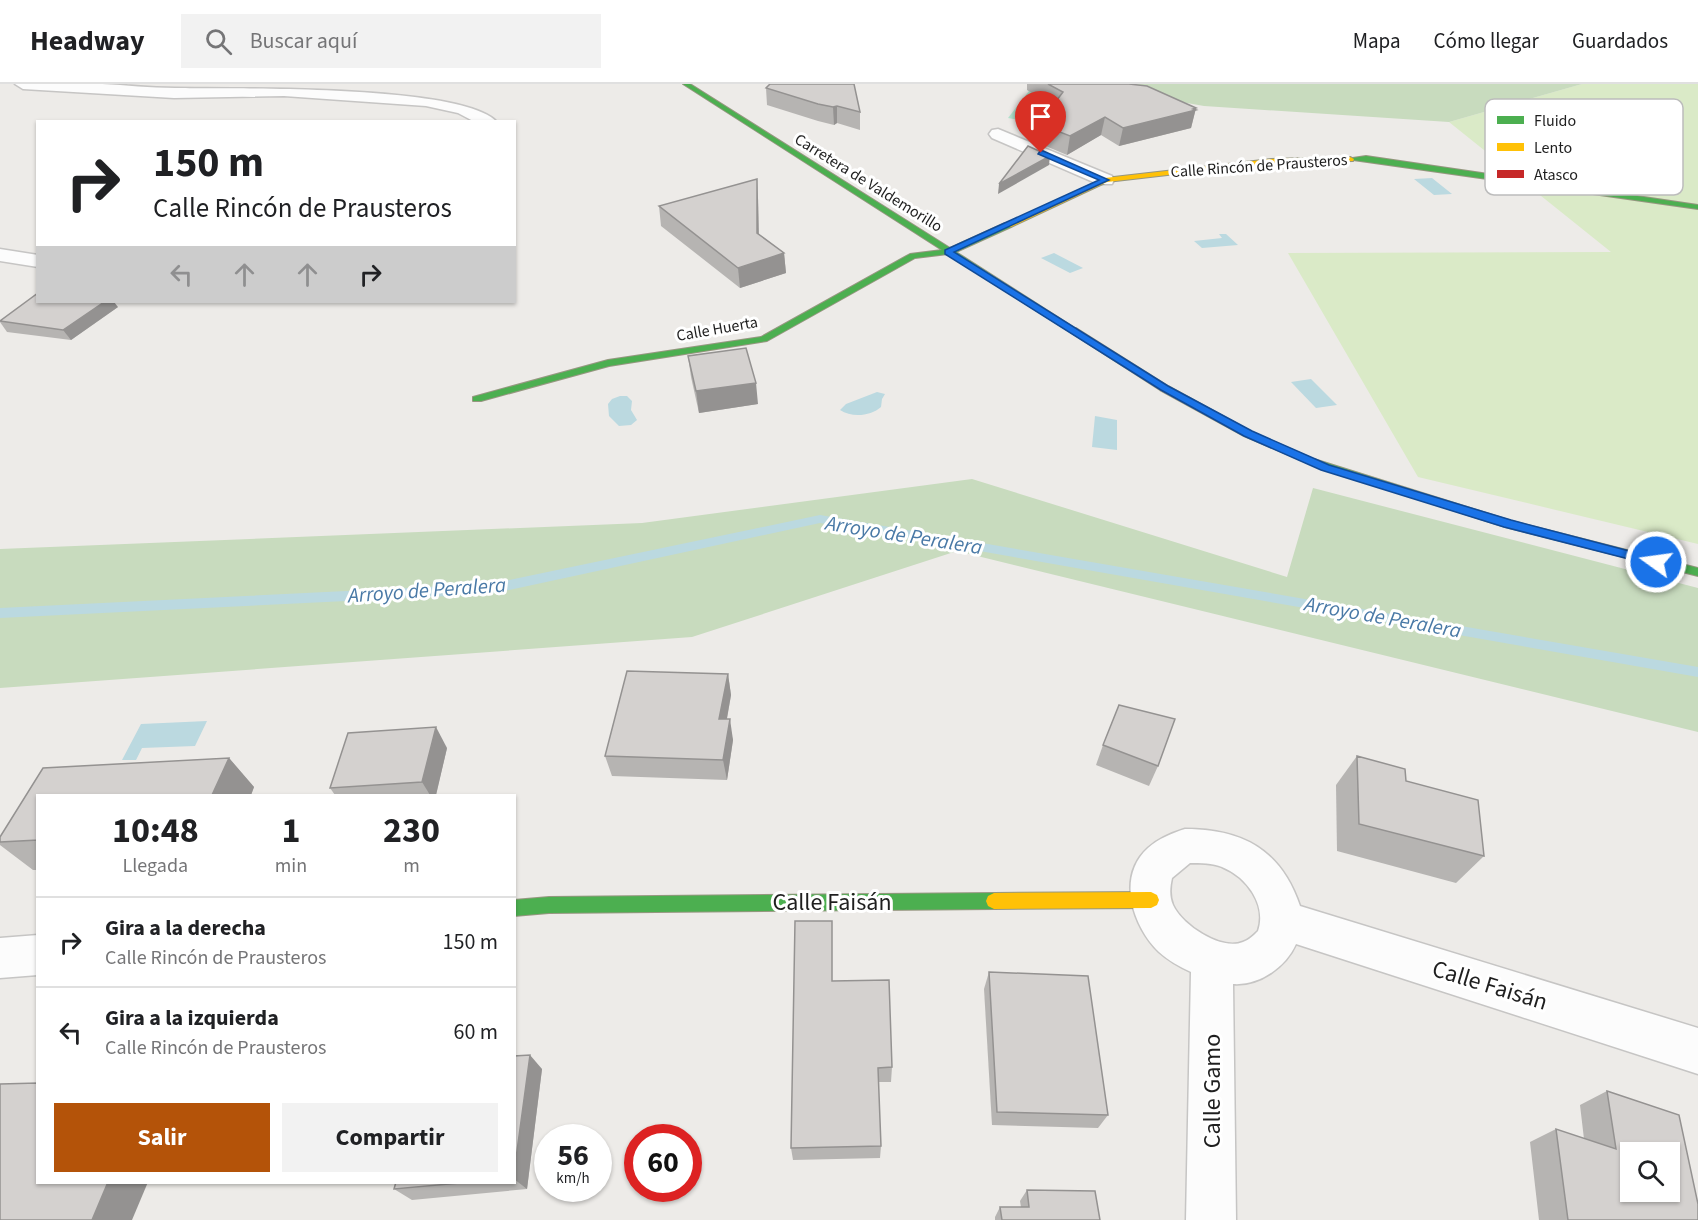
<!DOCTYPE html>
<html lang="es">
<head>
<meta charset="utf-8">
<style>
  body { margin:0; font-family:"Source Sans 3",sans-serif; background:#f2f2f2; color:#202124; height:100vh; display:flex; flex-direction:column; font-size:22px; white-space:nowrap }
  * { box-sizing:border-box; margin:0 }
  p { font-size:20px; color:#757577 }
  .icon { flex:none; width:33px; height:33px; fill:none; stroke:currentColor; stroke-width:2; stroke-linecap:round; stroke-linejoin:round }
  .map { position:relative; flex:1; overflow:hidden }
  .side { position:absolute; left:36px; top:710px; width:480px; height:390px; display:flex; flex-direction:column; background:#fff; border-radius:0px; box-shadow:0 2px 4px #0004 }
  .side>* { flex:none }
  .guide { position:absolute; left:36px; top:36px; width:480px; height:183px; border-radius:0px; box-shadow:0 2px 4px #0004; background:#fff; color:#202124; overflow:hidden }
  .buttons { position:absolute; left:1620px; top:1058px; display:grid; gap:12px }
  .buttons a { display:grid; place-items:center; width:60px; height:60px; border-radius:0px; background:#fff; box-shadow:0 2px 4px #0004; font-size:30px }
  .speed { position:absolute; left:534px; top:1040px; display:flex; gap:12px; font-size:30px; font-weight:700; text-align:center }
  .speed>* { display:grid; place-content:center; width:78px; height:78px; border-radius:50%; background:#fff; box-shadow:0 2px 4px #0004; line-height:1 }
  .speed small { font-size:15px; font-weight:400 }
  .speed .limit { border:9px solid #d22; background:#fff; color:#111 }
  .pin { position:absolute; display:grid; place-items:center; width:51px; height:51px; color:#fff; margin:-62px -26px; border-radius:50% 50% 50% 0; rotate:-45deg; box-shadow:0 0 6px #0007 }
  .pin .icon { rotate:45deg }
  .me { position:absolute; width:66px; margin:-33px; rotate:284deg; stroke-linejoin:round; filter:drop-shadow(0 0 4px #0008) }
  .turn { display:flex; align-items:center; gap:21px; height:126px; padding:0 18px; font-size:27px }
  .turn .icon { width:78px; height:78px; stroke-width:2.5 }
  .turn b { display:block; font-size:42px; line-height:51px }
  .lanes { display:flex; align-items:center; height:57px; padding:0 18px; background:#0003; justify-content:center; gap:30px; direction:ltr }
  .lanes .off { opacity:.35 }
  .eta { display:flex; justify-content:space-evenly; align-items:center; height:102px; text-align:center }
  .eta b { font-size:36px; font-weight:700; line-height:42px }
  .primary-button { display:flex; gap:12px; margin-top:auto; padding:12px 18px }
  .primary-button a { flex:1; height:69px; border-radius:0px; background:#b45309; color:#fff; font-size:24px; font-weight:700; line-height:69px; text-align:center }
  .primary-button a+a { background:#f2f2f2; color:#202124 }
  ul { padding:0; list-style:none }
  li { display:flex; align-items:center; gap:18px; height:90px; padding:0 18px; border-top:2px solid #e0e0e0 }
  li div { flex:1 }
  li b { display:block; font-size:22px }
  li em { font-style:normal }
  header { display:flex; align-items:center; gap:36px; box-sizing:border-box; height:84px; padding:0 30px; background:#fff; border-bottom:2px solid #e0e0e0 }
  header strong { font-size:28px }
  nav { display:flex; gap:33px; margin-inline-start:auto; font-size:21px }
  .search { width:420px; height:54px; background:#f2f2f2; display:flex; align-items:center; gap:15px; box-sizing:border-box; padding:0 21px; border-radius:0px; color:#757577; font-size:22px }
  .map>svg:first-child { display:block }
  .grass { fill:#daeac7 }
  .forest { fill:#c8dbbe }
  .pitch { fill:#b3e4cf }
  .water { fill:#bbd9e0 }
  .lines { fill:none; stroke-linecap:round; stroke-linejoin:round }
  .stream { fill:#bbd9e0; fill-rule:evenodd }
  .street-casing { stroke:#c6c5c4; stroke-width:3 }
  .fast-casing { stroke:#969780; stroke-width:2 }
  .slow-casing { stroke:#969780; stroke-width:2 }
  .jam-casing { stroke:#969780; stroke-width:2 }
  .street { fill:#fcfcfc; fill-rule:evenodd }
  .fast { fill:#4caf50; fill-rule:evenodd }
  .slow { fill:#ffc107; fill-rule:evenodd }
  .jam { fill:#c62828; fill-rule:evenodd }
  .wall { fill:#b6b4b2 }
  .shaded-wall { fill:#949291 }
  .building { fill:#d4d1cf; stroke:#949291; stroke-width:1.5; fill-rule:evenodd }
  .route { fill:#1a73e8; stroke:#114b97; stroke-width:1.5 }
  .labels { text-anchor:middle; stroke-width:6; stroke-linejoin:round; paint-order:stroke }
  .far-street-label { font-size:16px; fill:#1f1f1f; stroke:#fff }
  .water-label { font-size:21px; font-style:italic; fill:#4979a6; stroke:#fff }
  .near-street-label { font-size:24px; fill:#1f1f1f; stroke:#fff }
  .key { fill:#fff; stroke:#bcbcbc; stroke-width:1.5 }
  .key-label { font-size:16px; fill:#1f1f1f }
</style>
</head>
<body>
<header>
<strong>Headway</strong>
<div class="search"><svg class="icon" aria-label="search" viewBox="0 0 24 24"><circle cx="10" cy="10" r="6"/><path d="M15 15l6 6"/></svg>Buscar aquí</div>
<nav><a>Mapa</a><a>Cómo llegar</a><a>Guardados</a></nav>
</header>
<div class="map">
<svg width="1698" height="1136" viewBox="0 0 1698 1136">
  <rect width="100%" height="100%" fill="#edebe8"/>
  <!-- grass -->
  <path class="grass" d="M1582 0H1698V460L1418 393 1288 169 1611 168 1449 38Z"/>
  <!-- forest -->
  <g class="forest">
    <path d="M1079 0H1582L1449 38 1204 22Z"/>
    <path d="M972 395 1287 493 1313 404 1698 504V648L957 467 692 553 0 604V465L642 439Z"/>
  </g>
  <!-- pitch -->
  <path class="pitch" d="M1032 3 1070 7 1044 40 1008 34Z"/>
  <!-- water -->
  <g class="water">
    <path d="M1432 94 1452 110 1434 111 1414 95Z"/>
    <path d="M1219 150H1226L1238 161 1202 164 1194 157 1222 154Z"/>
    <path d="M1054 169 1083 184 1070 189 1041 174Z"/>
    <path d="M1311 295 1337 321 1316 324 1291 298Z"/>
    <path d="M877 308 885 310 882 315 881 323C871 332 852 334 840 326L846 320Z"/>
    <path d="M620 312H627L632 317 631 326 637 336 631 341 619 342 609 332 608 320 612 315Z"/>
    <path d="M1095 332 1117 336V366L1092 363Z"/>
    <path d="M207 637 195 662 142 664 136 676H122L141 640Z"/>
  </g>
  <g class="lines">
    <!-- stream -->
    <path class="stream" d="M820 431 1698 583V593L820 439 490 510 0 534V524L490 500Z"/>
    <!-- street casing -->
    <g class="street-casing">
      <g id="street">
        <path d="M15 0C44 0 73 0 102 0 126 1 150 4 175 4 233 5 462 0 497 38H475L458 29 426 22 284 12 174 14 23 5Z"/>
        <path d="M998 45 1112 92 1114 96 1112 100H1098L992 54 989 50 992 46Z"/>
        <path d="M0 165 38 171V183L0 177Z"/>
        <path d="M1185 745C1243 745 1281 766 1300 822L1698 944V990L1296 860C1286 883 1259 902 1233 900L1236 1136H1186L1191 888C1180 883 1169 877 1159 868 1133 843 1116 793 1148 764 1158 755 1172 749 1185 745ZM1190 779C1200 779 1213 779 1222 783 1247 793 1267 821 1258 847 1254 851 1249 856 1243 858 1221 867 1182 841 1173 821 1169 812 1170 803 1172 794Z"/>
        <path d="M38 851V891L0 894V854Z"/>
      </g>
    </g>
    <!-- fast casing -->
    <g class="fast-casing">
      <g id="fast">
        <path d="M683 0H690L950 164 1005 139H1011V143L956 168 1078 246 1070 248 948 170 915 174 767 257 609 282 481 317H473V313L608 276 761 253 910 170 942 166Z"/>
        <path d="M1366 72 1698 121V125L1346 75Z"/>
        <path d="M1314 375 1512 437 1698 484V492L1505 443 1310 380V376Z"/>
        <path d="M994 809 1000 812 1002 817 1000 822 994 825 549 829 514 832V816L549 813Z"/>
      </g>
    </g>
    <!-- slow casing -->
    <g class="slow-casing">
      <g id="slow">
        <path d="M1350 73 1354 75 1353 77 1271 79 1107 98 1011 143 1004 141 1105 94 1271 75Z"/>
        <path d="M1151 808 1157 811 1159 816 1157 821 1151 824 994 825 988 822 986 817 988 812 994 809Z"/>
      </g>
    </g>
    <!-- jam casing -->
    <g class="jam-casing">
      <path id="jam" d="M1070 244H1076L1168 302 1252 348 1320 378 1314 381 1310 380 1244 352 1160 306 1070 248Z"/>
    </g>
    <!-- street -->
    <use href="#street" class="street"/>
    <!-- fast -->
    <use href="#fast" class="fast"/>
    <!-- slow -->
    <use href="#slow" class="slow"/>
    <!-- jam -->
    <use href="#jam" class="jam"/>
  </g>
  <!-- wall -->
  <g class="wall">
    <path d="M770 0 860 28V46L837 39 834 41 818 37 767 21 766 4Z"/>
    <path d="M1027 0H1129L1196 24 1191 44 1119 62 1101 51 1067 71 1036 58 1039 40 1053 22 1027 6Z"/>
    <path d="M758 114 759 150 784 169 786 189 740 204 661 142 659 122Z"/>
    <path d="M118 223 71 256 7 248 0 238V236Z"/>
    <path d="M688 272 758 320 699 329 691 293Z"/>
    <path d="M728 590 731 611 727 635 733 656 727 696 612 692 605 672Z"/>
    <path d="M1103 661 1158 682 1149 702 1096 681Z"/>
    <path d="M447 664 436 711H335L330 704Z"/>
    <path d="M1357 672 1406 697 1484 772 1456 799 1337 767 1336 701Z"/>
    <path d="M229 674 254 703 251 711H38V786H33L0 761V753L43 684Z"/>
    <path d="M989 888 1108 1031 1098 1044 992 1041 984 905Z"/>
    <path d="M833 897 892 983 891 998H878L881 1062 880 1074 793 1076 791 1064Z"/>
    <path d="M514 972 542 985 527 1105 412 1116 394 1105 396 1098H514Z"/>
    <path d="M1607 1007 1698 1136H1539L1530 1058 1556 1045 1584 1055 1580 1021Z"/>
    <path d="M224 1098H250L228 1100Z"/>
    <path d="M1027 1106 1100 1136H995V1133L1000 1123H1021L1020 1117Z"/>
  </g>
  <!-- shaded-wall -->
  <g class="shaded-wall">
    <path d="M837 22V39L834 41 833 23Z"/>
    <path d="M1196 24 1191 44 1119 62 1123 44Z"/>
    <path d="M1105 33 1101 51 1067 71 1070 52Z"/>
    <path d="M1050 72 1049 81 998 110 999 100Z"/>
    <path d="M757 95 758 114 759 169 757 149Z"/>
    <path d="M784 169 786 189 740 204 738 184Z"/>
    <path d="M104 218H114L118 223 71 256 63 246Z"/>
    <path d="M756 299 758 320 699 329 696 307Z"/>
    <path d="M728 590 731 611 723 656 719 635Z"/>
    <path d="M730 635 733 656 727 696 723 676Z"/>
    <path d="M436 643 447 664 436 711H430L422 698Z"/>
    <path d="M229 674 254 703 251 711H212Z"/>
    <path d="M530 971 542 985 527 1105 514 1095V1089Z"/>
    <path d="M108 1098H148L132 1136H92Z"/>
  </g>
  <!-- building -->
  <g class="building">
    <path d="M770 0H854L860 28 837 22 833 23 818 20 766 4Z"/>
    <path d="M1048 0H1129L1147 2 1196 24 1193 25 1196 26 1123 44 1105 33 1070 52 1039 40 1063 8Z"/>
    <path d="M1028 62 1050 72 999 100Z"/>
    <path d="M757 95V149L784 169 738 184 659 122Z"/>
    <path d="M38 209V218H104L63 246 0 237Z"/>
    <path d="M746 264 756 299 696 307 688 272Z"/>
    <path d="M627 587 728 590 719 635H730L723 676 605 672Z"/>
    <path d="M1119 621 1175 635 1158 682 1103 661Z"/>
    <path d="M436 643 422 698 330 704 348 649Z"/>
    <path d="M1357 672 1405 685 1406 697 1478 716 1484 772 1359 740Z"/>
    <path d="M229 674 212 711H38V756L0 758V753L43 684Z"/>
    <path d="M795 837H832V897L889 896 892 983 878 984 881 1062 791 1064Z"/>
    <path d="M989 888 1088 892 1108 1031 997 1028Z"/>
    <path d="M530 971 514 1089V972Z"/>
    <path d="M38 999V1098H108L92 1136H0V1000Z"/>
    <path d="M1607 1007 1679 1031 1698 1120V1136H1568L1556 1045 1616 1065ZM1630 1068H1670V1107H1630Z"/>
    <path d="M396 1098H471L394 1105Z"/>
    <path d="M1027 1106 1095 1107 1100 1136H1002L1000 1123H1029Z"/>
  </g>
  <!-- route -->
  <path class="route" d="M1041 66 1109 96 954 168 1168 302 1252 347 1329 381 1511 436 1660 475 1662 478 1660 481 1656 482 1504 443 1321 386 1244 352 1161 306 945 170V166L1099 96 1038 70Z"/>
  <g class="labels">
    <!-- far-street labels -->
    <g class="far-street-label">
      <text transform="translate(1259 81) rotate(-4)" y="6">Calle Rincón de Prausteros</text>
      <text transform="translate(869 98) rotate(32)" y="6">Carretera de Valdemorillo</text>
      <text transform="translate(717 244) rotate(-10)" y="6">Calle Huerta</text>
    </g>
    <!-- water labels -->
    <g class="water-label">
      <text transform="translate(904 451) rotate(9)" y="7">Arroyo de Peralera</text>
      <text transform="translate(427 506) rotate(-4)" y="7">Arroyo de Peralera</text>
      <text transform="translate(1383 533) rotate(10)" y="7">Arroyo de Peralera</text>
    </g>
    <!-- near-street labels -->
    <g class="near-street-label">
      <text x="832" y="826">Calle Faisán</text>
      <text transform="translate(1490 901) rotate(17)" y="8">Calle Faisán</text>
      <text transform="translate(1212 1007) rotate(-90)" y="8">Calle Gamo</text>
    </g>
  </g>
  <!-- legend -->
  <rect x="1485" y="15" width="198" height="96" rx="9" class="key"/>
  <rect x="1497" y="32" width="27" height="8" fill="#4caf50"/>
  <rect x="1497" y="59" width="27" height="8" fill="#ffc107"/>
  <rect x="1497" y="86" width="27" height="8" fill="#c62828"/>
  <g class="key-label">
    <text x="1534" y="42">Fluido</text>
    <text x="1534" y="69">Lento</text>
    <text x="1534" y="96">Atasco</text>
  </g>
</svg>
<div class="buttons">
<a><svg class="icon" aria-label="search" viewBox="0 0 24 24"><circle cx="10" cy="10" r="6"/><path d="M15 15l6 6"/></svg></a>
</div>
<div class="speed"><div>56<small>km/h</small></div><div class="limit">60</div></div>
<div class="pin" style="left:1041px;top:69px;background:#d93025"><svg class="icon" aria-label="arrive" viewBox="0 0 24 24"><path d="M6 21V4h12l-3 4 3 4H6"/></svg></div>
<svg class="me" style="left:1656px;top:478px" viewBox="-20 -20 40 40"><circle r="17" fill="#1a73e8" stroke="#fff" stroke-width="3"/><path d="M0-11L8 9 0 5-8 9z" fill="#fff"/></svg>
<div class="guide">
<div class="turn"><svg class="icon" aria-label="right" viewBox="0 0 24 24"><path d="M7 20v-9h11M14 6l5 5-5 5"/></svg><div><b>150 m</b>Calle Rincón de Prausteros</div></div>
<div class="lanes"><svg class="icon off" aria-label="left" viewBox="0 0 24 24"><path d="M17 20v-9H6M10 6l-5 5 5 5"/></svg><svg class="icon off" aria-label="ahead" viewBox="0 0 24 24"><path d="M12 20V5M6 11l6-6 6 6"/></svg><svg class="icon off" aria-label="ahead" viewBox="0 0 24 24"><path d="M12 20V5M6 11l6-6 6 6"/></svg><svg class="icon" aria-label="right" viewBox="0 0 24 24"><path d="M7 20v-9h11M14 6l5 5-5 5"/></svg></div>
</div>
<section class="side">
<div class="eta">
<div><b>10:48</b><p>Llegada</p></div>
<div><b>1</b><p>min</p></div>
<div><b>230</b><p>m</p></div>
</div>
<ul>
<li><svg class="icon" aria-label="right" viewBox="0 0 24 24"><path d="M7 20v-9h11M14 6l5 5-5 5"/></svg><div><b>Gira a la derecha</b><p>Calle Rincón de Prausteros</p></div><em>150 m</em></li>
<li><svg class="icon" aria-label="left" viewBox="0 0 24 24"><path d="M17 20v-9H6M10 6l-5 5 5 5"/></svg><div><b>Gira a la izquierda</b><p>Calle Rincón de Prausteros</p></div><em>60 m</em></li>
</ul>
<div class="primary-button"><a>Salir</a><a>Compartir</a></div>
</section>
</div>
</body>
</html>
